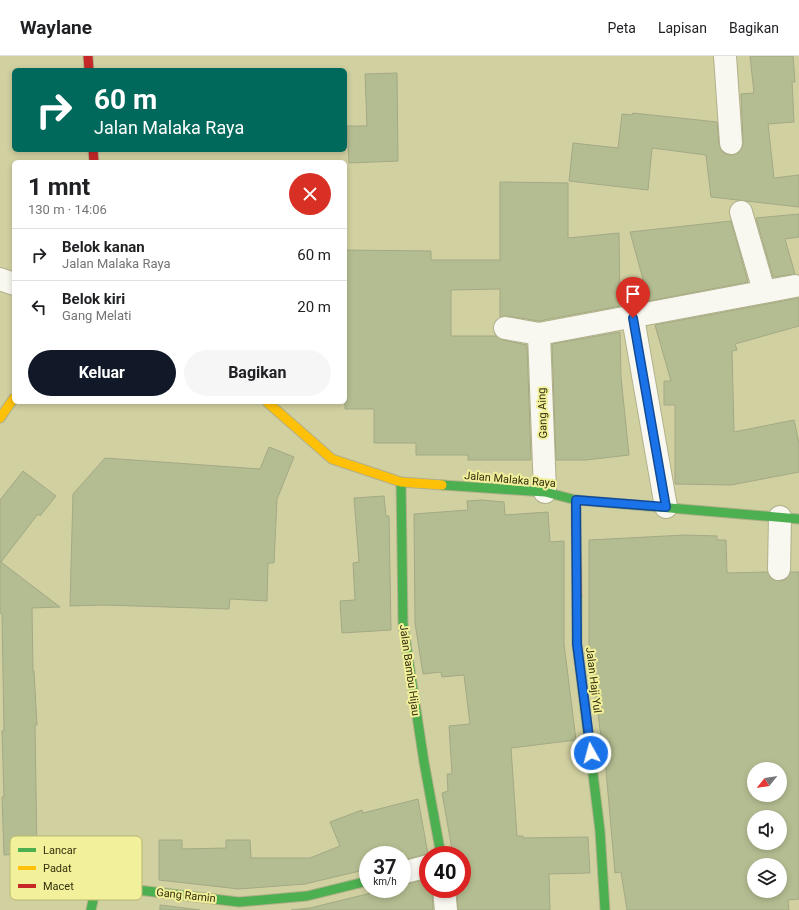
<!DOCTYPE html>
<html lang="id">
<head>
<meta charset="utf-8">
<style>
  body { margin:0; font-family:Roboto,sans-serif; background:#f6f6f6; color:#202124; height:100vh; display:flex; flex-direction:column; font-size:15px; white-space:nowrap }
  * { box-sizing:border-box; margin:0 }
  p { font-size:13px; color:#757577 }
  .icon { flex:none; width:22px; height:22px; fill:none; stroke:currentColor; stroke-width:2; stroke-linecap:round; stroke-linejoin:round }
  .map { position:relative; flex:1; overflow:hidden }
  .details { position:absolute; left:12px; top:104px; width:335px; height:244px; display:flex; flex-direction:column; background:#fff; border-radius:6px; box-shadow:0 2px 6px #0003 }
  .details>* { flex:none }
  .banner { position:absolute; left:12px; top:12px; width:335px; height:84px; border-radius:6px; box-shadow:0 2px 6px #0003; background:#00695c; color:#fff; overflow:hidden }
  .needle { width:26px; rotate:240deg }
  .fabs { position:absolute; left:747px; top:706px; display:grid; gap:8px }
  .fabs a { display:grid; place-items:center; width:40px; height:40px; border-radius:50%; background:#fff; box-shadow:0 2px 6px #0003; font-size:20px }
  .speed { position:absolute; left:359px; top:790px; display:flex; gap:8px; font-size:20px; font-weight:700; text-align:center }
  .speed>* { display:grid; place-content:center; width:52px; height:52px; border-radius:50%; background:#fff; box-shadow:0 2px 6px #0003; line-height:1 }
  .speed small { font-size:10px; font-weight:400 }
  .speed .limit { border:6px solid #d22; background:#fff; color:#111 }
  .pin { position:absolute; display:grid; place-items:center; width:34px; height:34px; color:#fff; margin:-41px -17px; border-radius:50% 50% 50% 0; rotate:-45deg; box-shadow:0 0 4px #0007 }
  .pin .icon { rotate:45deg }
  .me { position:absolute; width:44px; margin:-22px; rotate:353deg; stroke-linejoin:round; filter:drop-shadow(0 0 3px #0008) }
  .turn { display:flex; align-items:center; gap:14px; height:84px; padding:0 16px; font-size:18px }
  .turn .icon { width:52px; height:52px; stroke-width:2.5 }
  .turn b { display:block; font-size:28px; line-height:34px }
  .round { display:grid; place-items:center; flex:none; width:42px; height:42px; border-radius:21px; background:#f6f6f6 }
  .head { display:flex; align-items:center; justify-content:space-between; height:68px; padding:0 16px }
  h1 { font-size:24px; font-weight:700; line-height:30px }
  .cta { display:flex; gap:8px; margin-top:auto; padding:8px 16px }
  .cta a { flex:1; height:46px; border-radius:24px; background:#111827; color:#fff; font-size:16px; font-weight:700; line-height:46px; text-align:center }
  .cta a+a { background:#f6f6f6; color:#202124 }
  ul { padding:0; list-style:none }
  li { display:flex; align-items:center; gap:12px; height:52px; padding:0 16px; border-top:1px solid #e0e0e0 }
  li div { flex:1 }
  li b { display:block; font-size:15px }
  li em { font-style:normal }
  header { display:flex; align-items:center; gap:24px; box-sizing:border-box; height:56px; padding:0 20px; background:#fff; border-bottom:1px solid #e0e0e0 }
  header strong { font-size:19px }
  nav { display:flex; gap:22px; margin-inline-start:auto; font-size:14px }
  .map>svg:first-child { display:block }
  .building { fill:#b4bd91; stroke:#a3a985; fill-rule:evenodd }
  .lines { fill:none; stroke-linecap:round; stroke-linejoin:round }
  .street-casing { stroke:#b1b08b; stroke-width:24 }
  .fast-casing { stroke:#b1b08b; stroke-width:11 }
  .slow-casing { stroke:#b1b08b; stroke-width:11 }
  .jam-casing { stroke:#b1b08b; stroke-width:11 }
  .street { stroke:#f8f8f1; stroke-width:22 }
  .fast { stroke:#4caf50; stroke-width:9 }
  .slow { stroke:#ffc107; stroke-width:9 }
  .jam { stroke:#c62828; stroke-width:9 }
  .route-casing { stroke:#114b97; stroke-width:10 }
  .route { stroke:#1a73e8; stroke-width:7 }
  .labels { text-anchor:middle; stroke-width:4; stroke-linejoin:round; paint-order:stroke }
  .street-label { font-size:11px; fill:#33310d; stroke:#f2f09a }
  .key { fill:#f2f09a; stroke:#b9b770; stroke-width:1 }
  .key-label { font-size:11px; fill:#33310d }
</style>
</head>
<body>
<header>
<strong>Waylane</strong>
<nav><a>Peta</a><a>Lapisan</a><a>Bagikan</a></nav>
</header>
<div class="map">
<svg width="799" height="854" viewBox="0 0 799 854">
  <rect width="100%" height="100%" fill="#d1d0a1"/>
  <!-- building -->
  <g class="building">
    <path d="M750 0H793L795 26H792L794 66 768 68 774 122 799 119V151L711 141 706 99 652 92 648 134 569 125 573 87 618 92 622 58 632 59 633 57 717 66 719 88 721 94 725 98 731 99 738 97 742 92 743 86 741 38 754 37Z"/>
    <path d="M397 17 398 105 349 107 347 70H367L365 18Z"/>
    <path d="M500 126 568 127V182L619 177 620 250 539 265 507 260 500 261V233L451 234V280H496L503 284 527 289 531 404H468V399H416V387H374V353H345V194L431 195V204H500Z"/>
    <path d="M799 158V181L785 183 795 218 773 221 756 162Z"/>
    <path d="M731 165 748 226 649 245 630 176Z"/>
    <path d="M799 242V270L735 288 737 294 732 295 734 376 794 364 799 387V416L731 429 675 428V349H664V325H671L655 269Z"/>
    <path d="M620 276 621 321 629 399 586 404H556L552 288Z"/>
    <path d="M269 391 294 401 277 443 274 507H268L267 545 230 543 229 553 104 549 70 550 73 438 105 402 260 413Z"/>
    <path d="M23 415 56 440 40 460 38 458 1 506 60 551 32 552 33 615H34L37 669H35L37 797 4 799 2 741H4L2 675H4L2 558 0 557V444Z"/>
    <path d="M384 440 386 460H389L391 574 342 577 340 545 355 544 353 507 359 506 354 442Z"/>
    <path d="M482 444 504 446 505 459 548 456 550 486 564 485V588L576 684 511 692 517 780H523V782L588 781 590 817 549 818 550 854H458L457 833H462V799H453L442 737 448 735 447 718H452L449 670 470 668 464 619 442 621 441 616 423 618 415 567 414 458 468 454 467 445Z"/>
    <path d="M685 479 717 480V484H726L727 517 767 516 772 523 779 525 785 524 791 516H799V843L788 844 789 854H627L621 816 615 817 603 680 601 681 589 587V484ZM754 713H780V739H754ZM754 761H780V787H754ZM754 809H780V835H754Z"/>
    <path d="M418 743 428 798 402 804V799H368V813L305 828 239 833 159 824V784H182V793L226 792V784H250L251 802H310L340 790 330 766 362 754 363 757Z"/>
    <path d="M428 823V833H432L433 854H291L310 852 371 837 377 833H402V829Z"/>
    <path d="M160 849 200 854H160Z"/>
  </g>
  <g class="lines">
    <!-- street casing -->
    <g class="street-casing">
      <g id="street">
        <path d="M725 0 731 87"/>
        <path d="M741 156 764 235"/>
        <path d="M0 223 14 228"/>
        <path d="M633 262 666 451"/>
        <path d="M505 272 539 278 795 230"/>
        <path d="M539 278 545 436"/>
        <path d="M779 513 780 461"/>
        <path d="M402 817 428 810"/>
        <path d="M444 833 446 854"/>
      </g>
    </g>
    <!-- fast casing -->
    <g class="fast-casing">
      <g id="fast">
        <path d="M401 426 403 568 424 706 441 799"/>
        <path d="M442 429 545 436 576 444 799 463"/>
        <path d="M577 540V588L600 775 605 854"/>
        <path d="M91 854 94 840 104 830 239 846 307 840 368 825"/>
      </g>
    </g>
    <!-- slow casing -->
    <g class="slow-casing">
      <g id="slow">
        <path d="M267 346 332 403 401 426 442 429"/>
        <path d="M0 362 14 342"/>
      </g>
    </g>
    <!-- jam casing -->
    <g class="jam-casing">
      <g id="jam">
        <path d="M88 0 89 14"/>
        <path d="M93 94 94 106"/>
        <path d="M576 444 577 540"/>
      </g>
    </g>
    <!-- street -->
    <use href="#street" class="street"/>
    <!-- fast -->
    <use href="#fast" class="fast"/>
    <!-- slow -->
    <use href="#slow" class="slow"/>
    <!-- jam -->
    <use href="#jam" class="jam"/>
  </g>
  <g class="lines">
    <!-- route casing -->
    <g class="route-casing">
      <path id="route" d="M591 697 577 588 576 444 666 451 633 262"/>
    </g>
    <!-- route -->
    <use href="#route" class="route"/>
  </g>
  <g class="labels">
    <!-- street labels -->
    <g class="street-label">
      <text transform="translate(542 357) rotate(-92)" y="4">Gang Aing</text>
      <text transform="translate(510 423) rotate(5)" y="4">Jalan Malaka Raya</text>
      <text transform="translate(410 614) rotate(82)" y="4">Jalan Bambu Hijau</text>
      <text transform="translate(594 624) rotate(83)" y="4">Jalan Haji Yul</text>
      <text transform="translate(186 839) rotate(6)" y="4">Gang Ramin</text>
    </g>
  </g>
  <!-- legend -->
  <rect x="10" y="780" width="132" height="64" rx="6" class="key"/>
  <rect x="18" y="792" width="18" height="4" fill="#4caf50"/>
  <rect x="18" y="810" width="18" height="4" fill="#ffc107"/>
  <rect x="18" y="828" width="18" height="4" fill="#c62828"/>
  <g class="key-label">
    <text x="43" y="798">Lancar</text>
    <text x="43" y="816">Padat</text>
    <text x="43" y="834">Macet</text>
  </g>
</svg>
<div class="fabs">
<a><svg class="needle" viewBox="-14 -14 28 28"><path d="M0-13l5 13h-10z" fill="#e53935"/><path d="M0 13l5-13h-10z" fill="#757577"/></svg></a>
<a><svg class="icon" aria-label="sound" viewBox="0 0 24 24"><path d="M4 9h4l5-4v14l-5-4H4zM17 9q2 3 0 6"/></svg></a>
<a><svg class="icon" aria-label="layers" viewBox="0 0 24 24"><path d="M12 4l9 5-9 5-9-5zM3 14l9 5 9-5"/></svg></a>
</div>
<div class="speed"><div>37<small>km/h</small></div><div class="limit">40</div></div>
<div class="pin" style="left:633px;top:262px;background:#d93025"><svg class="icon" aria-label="arrive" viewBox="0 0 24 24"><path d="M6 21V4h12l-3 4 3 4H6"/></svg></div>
<svg class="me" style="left:591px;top:697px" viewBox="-20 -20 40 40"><circle r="17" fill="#1a73e8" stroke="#fff" stroke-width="3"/><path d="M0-11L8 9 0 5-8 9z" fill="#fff"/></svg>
<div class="banner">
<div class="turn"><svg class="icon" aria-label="right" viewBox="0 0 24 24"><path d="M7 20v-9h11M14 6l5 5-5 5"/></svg><div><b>60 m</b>Jalan Malaka Raya</div></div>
</div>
<section class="details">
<div class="head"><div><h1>1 mnt</h1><p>130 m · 14:06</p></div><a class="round" style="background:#d93025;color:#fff"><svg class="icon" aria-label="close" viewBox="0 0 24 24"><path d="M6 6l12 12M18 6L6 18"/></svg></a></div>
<ul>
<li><svg class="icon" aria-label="right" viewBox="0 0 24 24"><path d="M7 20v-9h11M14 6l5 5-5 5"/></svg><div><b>Belok kanan</b><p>Jalan Malaka Raya</p></div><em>60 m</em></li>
<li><svg class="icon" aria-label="left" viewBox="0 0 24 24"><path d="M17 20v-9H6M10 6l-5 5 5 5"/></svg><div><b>Belok kiri</b><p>Gang Melati</p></div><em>20 m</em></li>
</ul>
<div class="cta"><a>Keluar</a><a>Bagikan</a></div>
</section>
</div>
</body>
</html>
